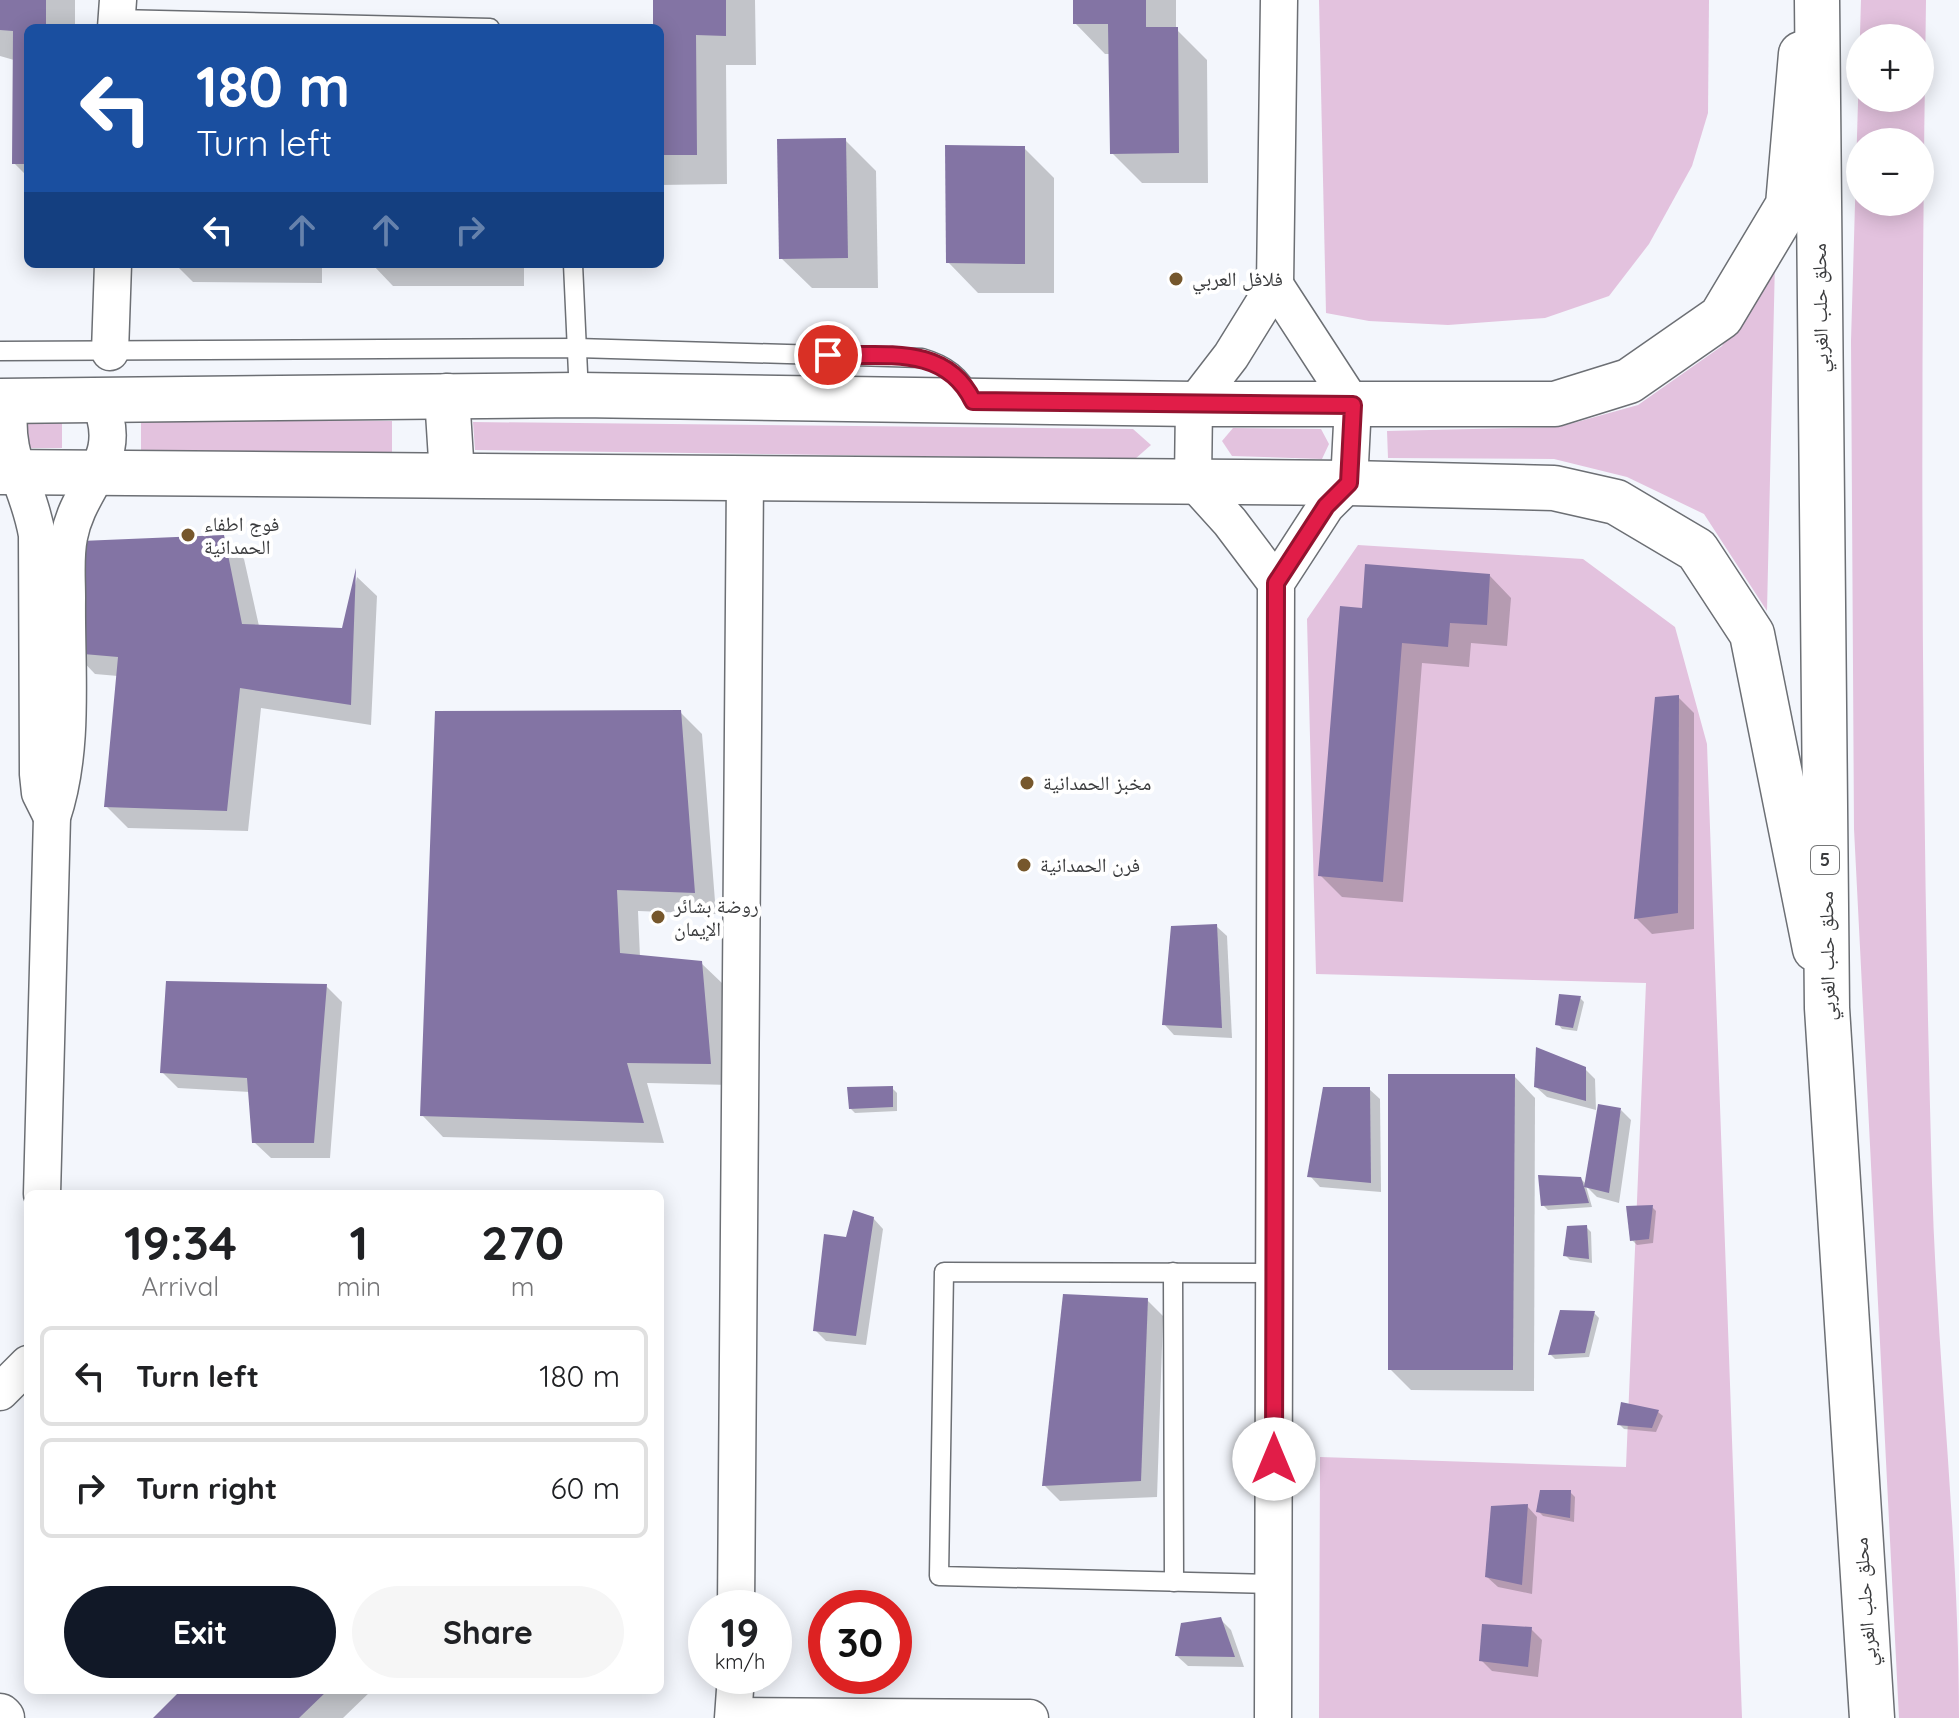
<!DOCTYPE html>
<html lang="en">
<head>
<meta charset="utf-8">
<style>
  body { margin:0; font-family:Quicksand,"Noto Naskh Arabic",sans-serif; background:#f6f6f6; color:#202124; height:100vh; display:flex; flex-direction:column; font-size:30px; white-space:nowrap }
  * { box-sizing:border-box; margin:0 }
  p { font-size:26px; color:#757577 }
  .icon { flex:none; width:44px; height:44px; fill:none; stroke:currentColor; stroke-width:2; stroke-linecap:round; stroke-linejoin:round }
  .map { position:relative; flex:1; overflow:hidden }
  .panel { position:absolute; left:24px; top:1190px; width:640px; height:504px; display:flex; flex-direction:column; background:#fff; border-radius:12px; box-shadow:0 4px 20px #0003 }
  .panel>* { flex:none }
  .guide { position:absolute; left:24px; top:24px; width:640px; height:244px; border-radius:12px; box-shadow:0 4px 20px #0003; background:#1a4fa0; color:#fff; overflow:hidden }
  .buttons { position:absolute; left:1846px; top:24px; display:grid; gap:16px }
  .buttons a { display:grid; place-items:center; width:88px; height:88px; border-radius:50%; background:#fff; box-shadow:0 4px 20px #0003; font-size:40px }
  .speed { position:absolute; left:688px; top:1590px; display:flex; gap:16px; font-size:40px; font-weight:700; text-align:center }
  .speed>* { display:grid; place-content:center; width:104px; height:104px; border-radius:50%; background:#fff; box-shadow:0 4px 20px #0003; line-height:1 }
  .speed small { font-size:20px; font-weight:400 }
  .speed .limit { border:12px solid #d22; background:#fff; color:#111 }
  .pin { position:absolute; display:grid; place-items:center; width:68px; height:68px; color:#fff; margin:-34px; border:4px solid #fff; border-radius:50%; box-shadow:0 2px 8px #0007 }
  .me { position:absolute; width:88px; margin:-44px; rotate:0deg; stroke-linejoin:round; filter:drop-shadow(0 0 6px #0008) }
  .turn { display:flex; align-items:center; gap:28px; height:168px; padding:0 40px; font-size:36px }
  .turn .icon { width:104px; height:104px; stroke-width:2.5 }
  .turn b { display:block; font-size:56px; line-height:68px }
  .lanes { display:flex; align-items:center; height:76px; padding:0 40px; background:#0003; justify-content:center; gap:40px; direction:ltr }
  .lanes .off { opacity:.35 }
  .eta { display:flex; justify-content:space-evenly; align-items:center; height:136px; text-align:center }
  .eta b { font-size:48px; font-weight:700; line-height:56px }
  .cta { display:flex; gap:16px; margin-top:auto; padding:16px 40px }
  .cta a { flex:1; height:92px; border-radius:48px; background:#111827; color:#fff; font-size:32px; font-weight:700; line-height:92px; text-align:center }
  .cta a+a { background:#f6f6f6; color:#202124 }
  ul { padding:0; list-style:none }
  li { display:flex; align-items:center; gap:24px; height:100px; margin:0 16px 12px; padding:0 24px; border:4px solid #e0e0e0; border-radius:12px }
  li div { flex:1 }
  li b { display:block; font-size:30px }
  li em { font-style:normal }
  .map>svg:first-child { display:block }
  .green { fill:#e3c2de; fill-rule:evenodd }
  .shadow { fill:#0003 }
  .building { fill:#8374a4 }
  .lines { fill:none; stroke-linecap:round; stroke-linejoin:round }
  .service-casing { stroke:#6c6f74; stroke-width:21 }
  .minor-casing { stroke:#6c6f74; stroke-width:39 }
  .secondary-casing { stroke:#6c6f74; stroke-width:47 }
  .trunk-casing { stroke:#6c6f74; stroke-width:47 }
  .service { stroke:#fff; stroke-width:18 }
  .minor { stroke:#fff; stroke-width:36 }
  .secondary { stroke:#fff; stroke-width:44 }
  .trunk { stroke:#fff; stroke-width:44 }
  .route-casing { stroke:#92132f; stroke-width:20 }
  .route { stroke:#e11d48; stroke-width:14 }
  .poi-dot { fill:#76572c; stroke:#fff; stroke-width:3 }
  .labels { text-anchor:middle; stroke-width:8; stroke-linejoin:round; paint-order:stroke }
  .shield { fill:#fff; stroke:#757677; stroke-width:2 }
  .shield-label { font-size:18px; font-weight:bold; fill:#3a3b3d }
  .poi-label { font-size:20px; fill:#3a3b3d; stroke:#fff; text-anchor:start }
  .street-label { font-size:20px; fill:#3a3b3d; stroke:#fff }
</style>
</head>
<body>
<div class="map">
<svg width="1959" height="1718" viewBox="0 0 1959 1718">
  <rect width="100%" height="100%" fill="#f3f6fc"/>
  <!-- green -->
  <g class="green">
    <path d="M1319 0H1709L1708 113 1692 166 1649 244 1609 296 1545 318 1448 325 1369 321 1326 313Z"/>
    <path d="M1861 0H1926C1920 394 1921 789 1932 1183 1937 1362 1959 1539 1959 1718H1899L1854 829 1851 341ZM1920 38V98H1860V38ZM1920 142V202H1860V142Z"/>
    <path d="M1775 261 1767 611 1704 514 1627 477 1554 459 1388 458 1387 431 1559 427 1638 405 1722 346Z"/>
    <path d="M141 418 392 421V455L141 453Z"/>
    <rect x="0" y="419" width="62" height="29"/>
    <path d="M473 422 1133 429 1151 445 1135 459 475 450Z"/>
    <path d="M1233 428 1321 429 1329 444 1322 459 1232 456 1222 441Z"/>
    <path d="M1358 545 1583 559 1675 627 1707 744 1742 1718H1319L1320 1457 1626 1467 1646 983 1316 974 1307 619Z"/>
  </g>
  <!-- shadow -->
  <g class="shadow">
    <path d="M0 0H75V28H28V177L14 163V60L0 56Z"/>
    <path d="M655 0H755L756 65H726L727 184 660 185V28H655Z"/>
    <path d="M1075 0H1176V29L1207 60 1208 183H1142L1112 153 1111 54H1105L1075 23Z"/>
    <path d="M845 140 876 171 878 288H812L781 258Z"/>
    <path d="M1024 148 1054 178V293H978L948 262Z"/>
    <path d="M175 264H322V283L193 282Z"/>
    <path d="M372 264H524V286H393Z"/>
    <path d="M223 537 244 559 259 626 344 630 357 577 377 596 371 725 261 708 248 831 128 828 106 806 118 676 95 674 74 652Z"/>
    <path d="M1490 576 1511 598 1507 646 1471 643 1469 667 1422 663 1403 902 1342 897 1321 876 1364 610Z"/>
    <path d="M1678 697 1694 713V929L1652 934 1636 918Z"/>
    <path d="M680 712 702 734 716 914 638 911 640 957 701 963 723 984 731 1085 647 1083 664 1143 443 1137 422 1115Z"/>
    <path d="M1216 926 1227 936 1232 1038 1174 1035 1164 1024Z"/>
    <path d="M326 986 342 1002 330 1158H271L254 1142 250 1092 178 1088 162 1072Z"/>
    <path d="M1580 998 1584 1002 1577 1031 1562 1029 1558 1024Z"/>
    <path d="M1584 1068 1595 1079 1596 1110 1547 1097 1536 1087Z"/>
    <path d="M1514 1076 1535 1098 1534 1391 1411 1390 1390 1369Z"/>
    <path d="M892 1088 897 1093V1111L855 1113 850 1108Z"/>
    <path d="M1369 1089 1380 1099 1381 1192 1320 1187 1310 1176Z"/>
    <path d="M1621 1110 1631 1120 1619 1203 1597 1197 1586 1186 1592 1207 1548 1210 1543 1205 1580 1178 1587 1185Z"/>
    <path d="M1652 1207 1656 1211 1653 1243 1637 1245 1632 1240Z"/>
    <path d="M873 1218 883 1229 866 1345 826 1341 815 1330 848 1239Z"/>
    <path d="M1586 1227 1591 1232 1592 1263 1570 1260 1565 1255Z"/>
    <path d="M1147 1300 1163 1316 1157 1497 1060 1501 1044 1485Z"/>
    <path d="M1594 1313 1599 1318 1589 1357 1555 1359 1550 1354Z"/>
    <path d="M1658 1412 1663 1416 1656 1432 1624 1429 1619 1424Z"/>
    <path d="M1570 1492 1575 1497 1574 1522 1543 1516 1538 1511Z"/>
    <path d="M1527 1506 1537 1517 1532 1594 1498 1587 1487 1577Z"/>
    <path d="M1220 1619 1231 1630 1244 1667 1188 1666 1177 1656Z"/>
    <path d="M1531 1629 1542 1640 1538 1677 1492 1671 1481 1660Z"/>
    <path d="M183 1690H372L343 1718H156Z"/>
  </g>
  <!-- building -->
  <g class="building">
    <path d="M0 0H46V28H28V164H12L13 31 0 30Z"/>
    <path d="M653 0H726V36L696 35 697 155H660V28H653Z"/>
    <path d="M1073 0H1146V27H1178L1179 153 1110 154 1108 24H1073Z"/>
    <path d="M846 138 848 258 779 259 777 139Z"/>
    <path d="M945 145 1025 146V264L946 263Z"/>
    <path d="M224 535 242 624 342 628 356 568 351 705 240 688 227 811 104 807 118 657 72 653 81 541Z"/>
    <path d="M1365 564 1490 574 1487 625 1450 623 1448 647 1402 643 1383 882 1318 876 1340 606 1362 608Z"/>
    <path d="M1679 695 1678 913 1634 919 1655 697Z"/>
    <path d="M681 710 695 893 617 890 620 953 702 961 711 1064 627 1063 644 1123 420 1116 435 711Z"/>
    <path d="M1217 924 1222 1028 1162 1025 1171 926Z"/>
    <path d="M166 981 327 984 314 1143H252L247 1078 160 1073Z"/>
    <path d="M1559 994 1581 996 1573 1028 1555 1025Z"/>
    <path d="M1536 1047 1586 1067V1101L1534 1087Z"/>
    <path d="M1388 1074H1515L1513 1370H1388Z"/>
    <path d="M893 1086V1107L849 1109 847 1087Z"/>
    <path d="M1323 1087H1370L1371 1183 1307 1177Z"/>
    <path d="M1598 1104 1621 1108 1609 1193 1584 1187Z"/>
    <path d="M1538 1175 1581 1177 1589 1203 1541 1206Z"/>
    <path d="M1653 1205 1649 1239 1630 1241 1626 1206Z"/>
    <path d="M853 1210 874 1217 856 1336 813 1331 824 1234 846 1237Z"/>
    <path d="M1587 1225 1589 1259 1563 1256 1567 1226Z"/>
    <path d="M1063 1294 1148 1298 1141 1481 1042 1486Z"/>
    <path d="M1560 1310 1595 1311 1585 1353 1548 1355Z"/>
    <path d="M1621 1402 1659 1410 1652 1428 1617 1425Z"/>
    <path d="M1540 1490H1571L1570 1518 1536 1512Z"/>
    <path d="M1528 1504 1522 1585 1485 1577 1491 1506Z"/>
    <path d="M1221 1617 1235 1657 1175 1656 1181 1623Z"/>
    <path d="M1482 1624 1532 1627 1528 1667 1479 1661Z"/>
    <path d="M181 1690H328L299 1718H153Z"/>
  </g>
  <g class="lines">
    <!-- service casing -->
    <g class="service-casing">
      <g id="service">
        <path d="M116 19 490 28"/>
        <path d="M573 264 579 395"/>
        <path d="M0 351 577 348 922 358C946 365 961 376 971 398"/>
        <path d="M1173 1272 1174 1582"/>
        <path d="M1273 1584 939 1576 944 1272 1275 1273"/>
      </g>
    </g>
    <!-- minor casing -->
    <g class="minor-casing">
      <g id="minor">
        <path d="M116 28 118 0"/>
        <path d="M110 352 113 264"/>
        <path d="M10 401C2 459 28 482 37 535L38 774 40 793 52 817"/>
        <path d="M1276 583 1230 522 1193 481 1194 404 1231 356 1275 285 1279 0"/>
        <path d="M42 1194 52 817C75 749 66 669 67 598 67 578 65 556 69 537 79 483 127 459 99 401"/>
        <path d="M0 1392 28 1364"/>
        <path d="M736 1608 745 478"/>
        <path d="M735 1716 1030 1718"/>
        <path d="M733 1718 736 1676"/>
        <path d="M1273 1718 1276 583 1326 506 1349 483 1353 405 1275 285"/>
      </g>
    </g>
    <!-- secondary casing -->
    <g class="secondary-casing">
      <g id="secondary">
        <path d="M447 396 452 475"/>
        <path d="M0 401 579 395 1194 404H1555L1629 381 1721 317 1788 205 1801 54"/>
        <path d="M0 472 1349 483 1554 488 1616 502 1697 550 1752 634 1815 949"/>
        <path d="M0 1716 2 1718"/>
      </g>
    </g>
    <!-- trunk casing -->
    <g class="trunk-casing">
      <path id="trunk" d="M1817 0 1827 1008 1872 1718"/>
    </g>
    <!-- service -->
    <use href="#service" class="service"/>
    <!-- minor -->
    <use href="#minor" class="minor"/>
    <!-- secondary -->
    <use href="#secondary" class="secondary"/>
    <!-- trunk -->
    <use href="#trunk" class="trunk"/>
  </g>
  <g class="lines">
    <!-- route casing -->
    <g class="route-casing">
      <path id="route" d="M828 355C882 357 945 343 973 401L1353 405 1349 483 1326 506 1276 583 1274 1459"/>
    </g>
    <!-- route -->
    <use href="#route" class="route"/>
  </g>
  <!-- markers -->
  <g class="poi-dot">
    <circle cx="1176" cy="279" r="8"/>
    <circle cx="188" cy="535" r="8"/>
    <circle cx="1027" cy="783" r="8"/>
    <circle cx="1024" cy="865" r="8"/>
    <circle cx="658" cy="917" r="8"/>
  </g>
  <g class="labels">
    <!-- shield labels -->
    <rect class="shield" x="1811" y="846" width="28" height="28" rx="6"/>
    <g class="shield-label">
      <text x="1825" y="866">5</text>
    </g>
    <!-- poi labels -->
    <g class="poi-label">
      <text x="1192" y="286">فلافل العربي</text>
      <text x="204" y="531">فوج اطفاء<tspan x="204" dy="23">الحمدانية</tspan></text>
      <text x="1043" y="790">مخبز الحمدانية</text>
      <text x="1040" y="872">فرن الحمدانية</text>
      <text x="674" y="913">روضة بشائر<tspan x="674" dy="23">الإيمان</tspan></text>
    </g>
    <!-- street labels -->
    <g class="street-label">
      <text transform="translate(1820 308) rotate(-91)" y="7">محلق حلب الغربي</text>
      <text transform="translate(1827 956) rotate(-91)" y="7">محلق حلب الغربي</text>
      <text transform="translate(1865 1602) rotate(-94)" y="7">محلق حلب الغربي</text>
    </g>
  </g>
</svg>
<div class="buttons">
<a>+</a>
<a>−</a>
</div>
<div class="speed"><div>19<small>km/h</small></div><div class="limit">30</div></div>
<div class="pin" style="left:828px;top:355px;background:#d93025"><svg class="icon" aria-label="arrive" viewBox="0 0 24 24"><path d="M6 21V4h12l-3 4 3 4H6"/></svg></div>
<svg class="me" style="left:1274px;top:1459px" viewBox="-20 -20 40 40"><circle r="19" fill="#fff"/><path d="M0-13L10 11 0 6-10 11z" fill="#e11d48"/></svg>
<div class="guide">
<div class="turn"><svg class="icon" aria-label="left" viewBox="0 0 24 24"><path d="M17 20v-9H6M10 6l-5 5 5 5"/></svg><div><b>180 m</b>Turn left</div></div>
<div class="lanes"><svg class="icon" aria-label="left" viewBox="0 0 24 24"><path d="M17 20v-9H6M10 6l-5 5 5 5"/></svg><svg class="icon off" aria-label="ahead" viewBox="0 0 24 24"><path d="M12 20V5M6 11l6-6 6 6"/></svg><svg class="icon off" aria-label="ahead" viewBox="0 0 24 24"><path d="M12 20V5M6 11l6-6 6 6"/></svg><svg class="icon off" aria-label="right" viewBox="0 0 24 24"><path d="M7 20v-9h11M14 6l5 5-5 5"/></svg></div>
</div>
<section class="panel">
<div class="eta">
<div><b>19:34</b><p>Arrival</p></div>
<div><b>1</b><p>min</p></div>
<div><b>270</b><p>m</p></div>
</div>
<ul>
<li><svg class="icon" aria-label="left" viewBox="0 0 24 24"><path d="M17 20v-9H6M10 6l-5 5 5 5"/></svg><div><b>Turn left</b></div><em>180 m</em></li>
<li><svg class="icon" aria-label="right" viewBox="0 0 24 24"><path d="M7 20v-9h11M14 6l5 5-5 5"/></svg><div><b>Turn right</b></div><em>60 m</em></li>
</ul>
<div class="cta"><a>Exit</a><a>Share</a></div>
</section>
</div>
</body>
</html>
